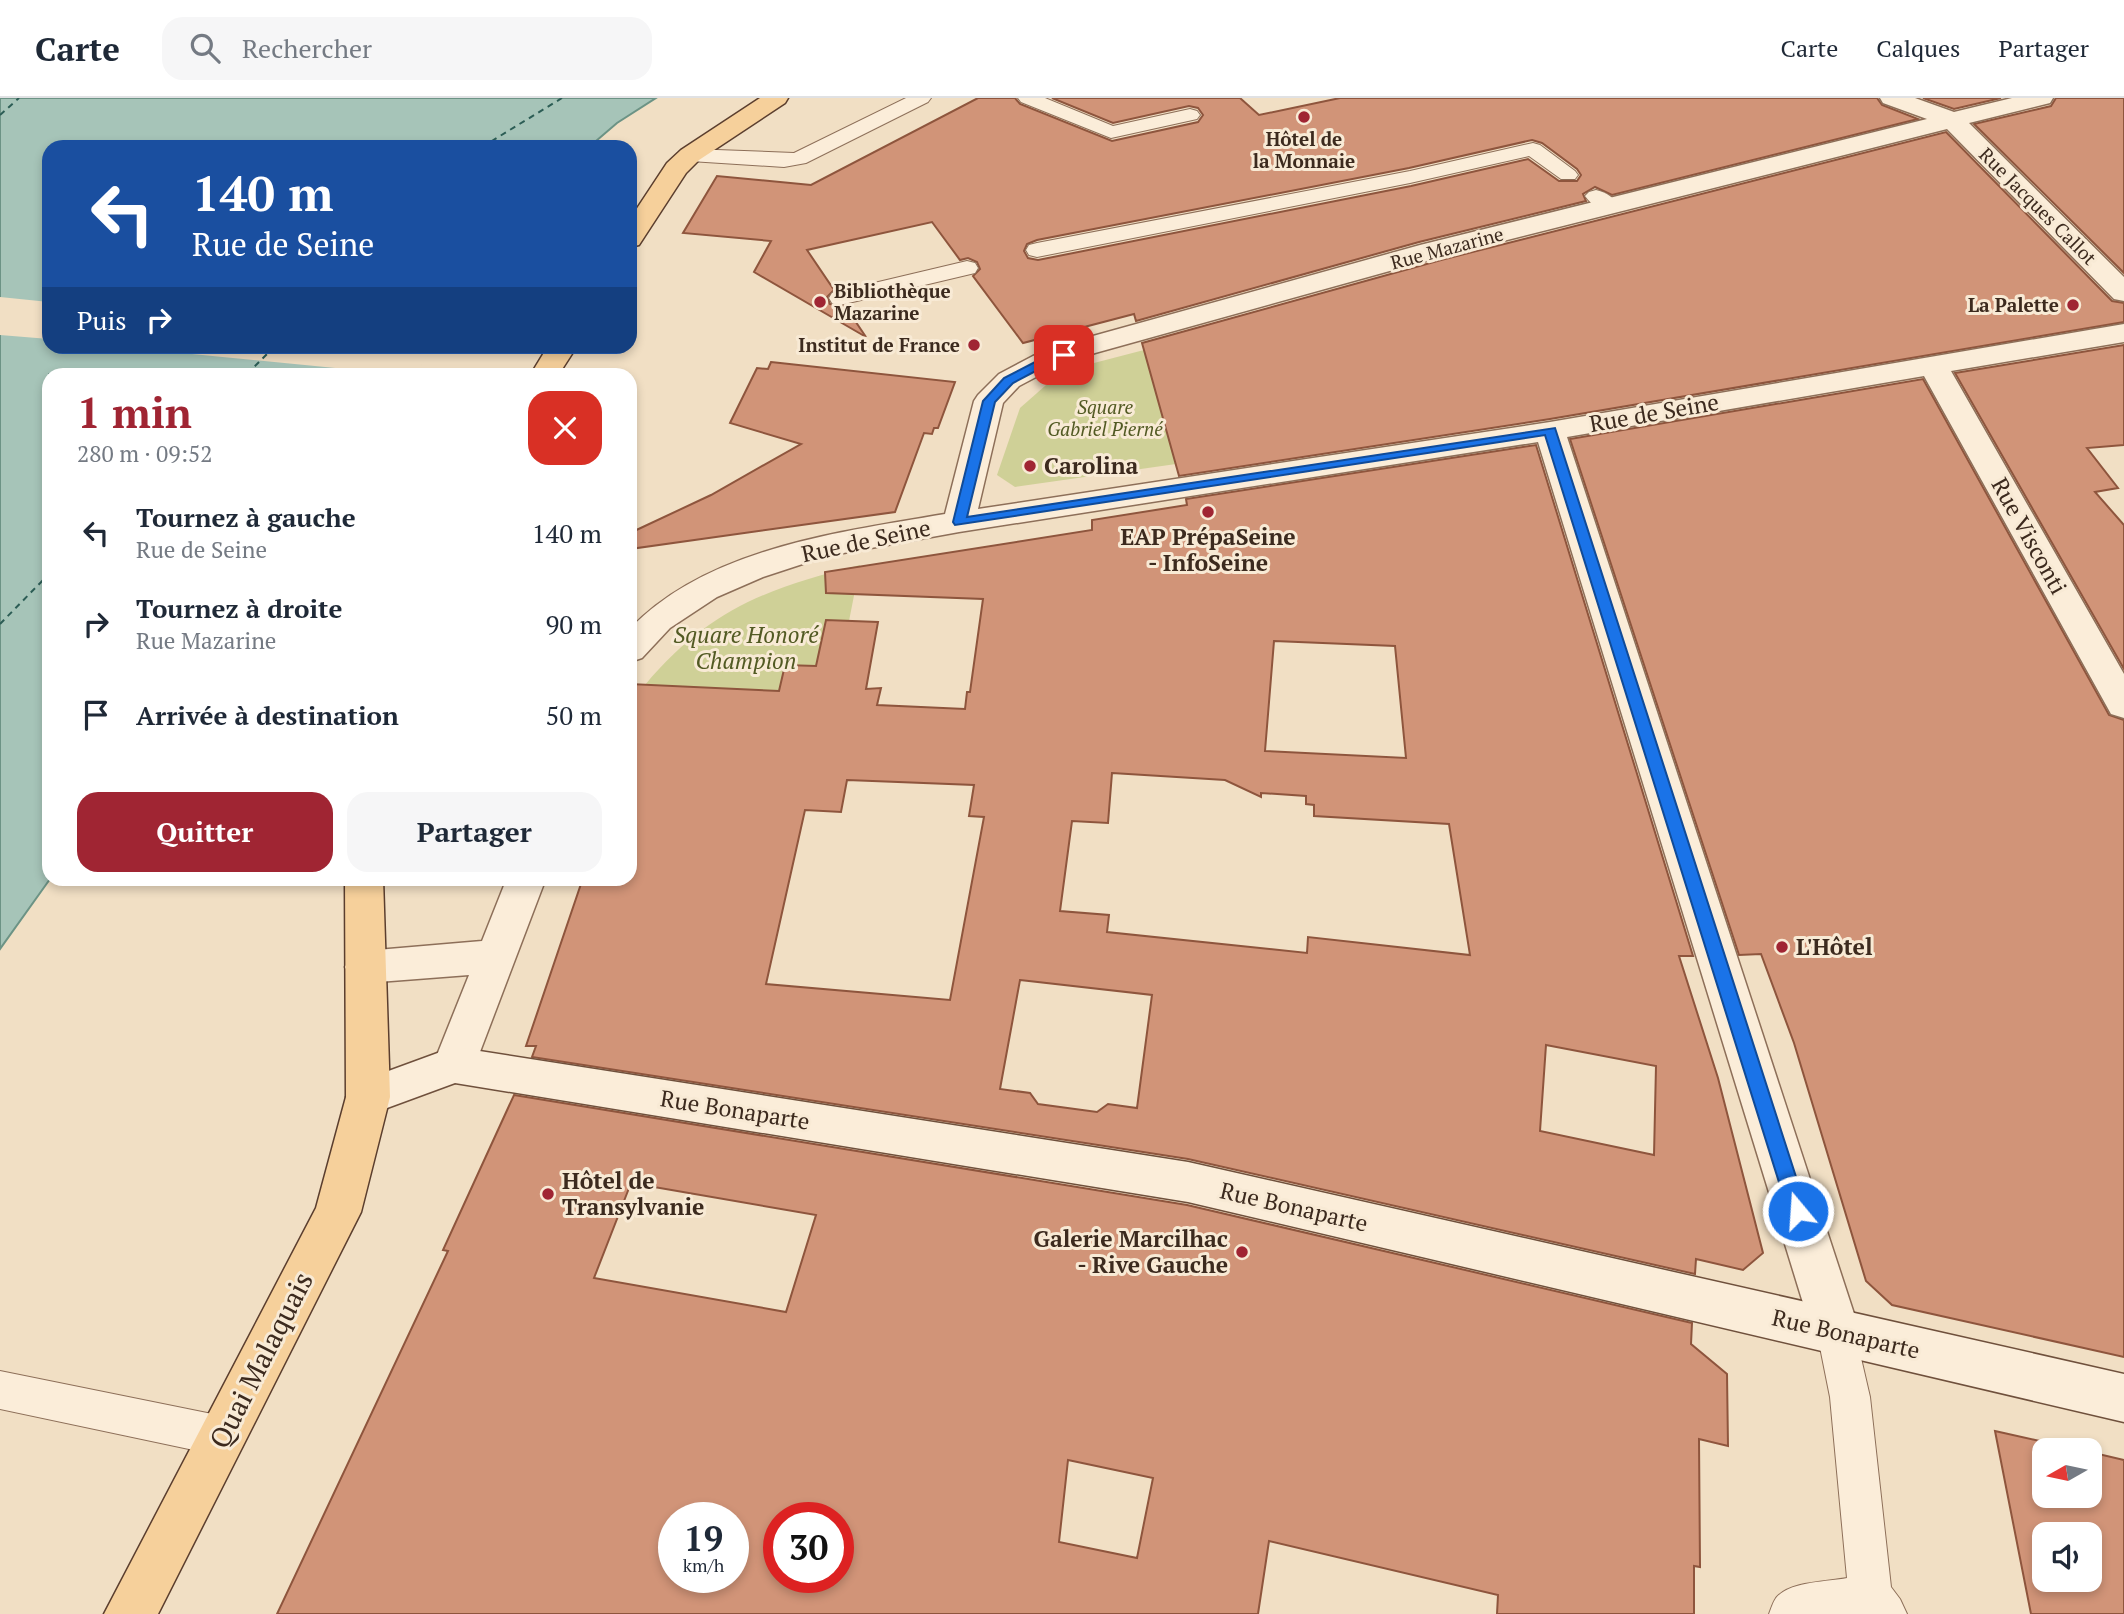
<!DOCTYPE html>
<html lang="fr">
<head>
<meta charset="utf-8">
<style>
  body { margin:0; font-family:"PT Serif",serif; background:#f6f6f7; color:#1f2937; height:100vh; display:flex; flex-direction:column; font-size:26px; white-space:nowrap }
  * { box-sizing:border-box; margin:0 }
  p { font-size:23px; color:#747a83 }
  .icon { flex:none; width:38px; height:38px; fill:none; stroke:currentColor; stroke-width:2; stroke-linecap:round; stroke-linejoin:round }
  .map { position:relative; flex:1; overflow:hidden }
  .drawer { position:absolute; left:42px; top:270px; width:595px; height:518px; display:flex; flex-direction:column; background:#fff; border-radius:21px; box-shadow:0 4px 10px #0003 }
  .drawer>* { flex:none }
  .banner { position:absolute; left:42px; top:42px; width:595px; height:214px; border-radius:21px; box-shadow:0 4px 10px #0003; background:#1a4fa0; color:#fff; overflow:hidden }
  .needle { width:46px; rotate:261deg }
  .controls { position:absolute; left:2032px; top:1340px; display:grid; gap:14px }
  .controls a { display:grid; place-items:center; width:70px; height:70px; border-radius:14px; background:#fff; box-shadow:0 4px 10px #0003; font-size:35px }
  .speed { position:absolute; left:658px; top:1404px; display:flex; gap:14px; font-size:35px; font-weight:700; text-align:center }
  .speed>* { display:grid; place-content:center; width:91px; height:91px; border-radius:50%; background:#fff; box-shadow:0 4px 10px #0003; line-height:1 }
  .speed small { font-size:18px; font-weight:400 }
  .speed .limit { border:10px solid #d22; background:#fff; color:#111 }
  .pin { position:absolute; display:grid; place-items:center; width:60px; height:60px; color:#fff; margin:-30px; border-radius:14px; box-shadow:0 4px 10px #0006 }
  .me { position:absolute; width:77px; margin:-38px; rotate:342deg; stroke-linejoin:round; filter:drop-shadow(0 0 5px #0008) }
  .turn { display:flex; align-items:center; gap:24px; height:147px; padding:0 35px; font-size:32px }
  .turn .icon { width:91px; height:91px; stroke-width:2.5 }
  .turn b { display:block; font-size:49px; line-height:60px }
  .then { display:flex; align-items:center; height:66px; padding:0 35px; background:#0003; gap:14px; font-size:26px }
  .round { display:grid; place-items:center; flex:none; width:74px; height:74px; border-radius:21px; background:#f6f6f7 }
  .overview { display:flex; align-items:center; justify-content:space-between; height:119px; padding:0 35px }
  h1 { font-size:42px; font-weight:700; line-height:52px; color:#a02533 }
  .primary-button { display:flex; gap:14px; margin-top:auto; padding:14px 35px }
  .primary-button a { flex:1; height:80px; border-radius:21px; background:#a02533; color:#fff; font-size:28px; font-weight:700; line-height:80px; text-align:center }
  .primary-button a+a { background:#f6f6f7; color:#1f2937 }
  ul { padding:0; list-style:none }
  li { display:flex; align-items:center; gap:21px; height:91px; padding:0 35px }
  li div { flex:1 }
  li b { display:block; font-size:26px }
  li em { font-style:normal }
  header { display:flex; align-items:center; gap:42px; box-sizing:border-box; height:98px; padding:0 35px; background:#fff; border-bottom:2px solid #e0e1e3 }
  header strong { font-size:33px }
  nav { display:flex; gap:38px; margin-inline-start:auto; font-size:24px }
  .search { width:490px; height:63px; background:#f6f6f7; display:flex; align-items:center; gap:18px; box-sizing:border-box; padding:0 24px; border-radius:21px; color:#747a83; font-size:26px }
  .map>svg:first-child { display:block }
  .green { fill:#cfd097 }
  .water { fill:#a6c4b8; stroke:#6c9385; stroke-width:2 }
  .pier { fill:#f1dfc4 }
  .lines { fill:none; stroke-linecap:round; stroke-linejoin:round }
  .ferry { stroke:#2c5d55; stroke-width:2; stroke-dasharray:6 5; stroke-linecap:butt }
  .building { fill:#d19478; stroke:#8e553d; stroke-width:2; fill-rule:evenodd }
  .lane-casing { stroke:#8d6f59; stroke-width:2 }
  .street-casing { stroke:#8d6f59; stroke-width:3 }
  .secondary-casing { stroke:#6f503c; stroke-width:3 }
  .primary-casing { stroke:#5b3e2e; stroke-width:3 }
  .lane { fill:#fbedd9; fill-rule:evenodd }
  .street { fill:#fbedd9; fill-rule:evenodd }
  .secondary { fill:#fbedd9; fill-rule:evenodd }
  .primary { fill:#f6d09b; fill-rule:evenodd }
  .route { fill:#1a73e8; stroke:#114b97; stroke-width:2 }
  .poi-dot { fill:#a02533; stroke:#f8ead5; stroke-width:2.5 }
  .labels { text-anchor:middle; stroke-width:6; stroke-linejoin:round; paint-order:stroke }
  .far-poi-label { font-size:19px; font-weight:bold; fill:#3c2a1e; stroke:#f8ead5; text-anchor:end }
  .far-street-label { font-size:19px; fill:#3c2a1e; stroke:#f8ead5 }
  .far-park-label { font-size:19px; font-style:italic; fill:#525a23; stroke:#f8ead5 }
  .street-label { font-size:23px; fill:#3c2a1e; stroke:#f8ead5 }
  .poi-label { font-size:23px; font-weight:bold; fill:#3c2a1e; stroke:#f8ead5; text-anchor:start }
  .park-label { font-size:23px; font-style:italic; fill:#525a23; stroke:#f8ead5 }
  .near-street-label { font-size:28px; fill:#3c2a1e; stroke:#f8ead5 }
</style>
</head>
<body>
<header>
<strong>Carte</strong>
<div class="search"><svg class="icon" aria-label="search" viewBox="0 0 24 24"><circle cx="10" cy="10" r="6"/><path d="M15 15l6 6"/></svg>Rechercher</div>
<nav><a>Carte</a><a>Calques</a><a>Partager</a></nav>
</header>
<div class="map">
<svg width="2124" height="1516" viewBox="0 0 2124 1516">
  <rect width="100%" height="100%" fill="#f1dfc4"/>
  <!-- green -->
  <g class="green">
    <path d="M1144 252 1176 366 1015 389 997 377 1020 310 1054 280 1094 265Z"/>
    <path d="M860 467 849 523 826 522 816 568 779 593 645 587C708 512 767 490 860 467Z"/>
  </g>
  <!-- water -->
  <path class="water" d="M0 0H656L617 25 589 49H49V248L431 249 410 276H49L50 781 0 851Z"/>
  <!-- pier -->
  <g class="pier">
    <path d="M0 199 49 204V241L0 237Z"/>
    <path d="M120 249 434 248V249L415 276H396Z"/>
  </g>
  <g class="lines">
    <!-- ferry -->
    <g class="ferry">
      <path d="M0 17 19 0"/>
      <path d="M482 49 562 0"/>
      <path d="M247 276 275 248"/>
      <path d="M0 526 49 476"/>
    </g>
  </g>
  <!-- building -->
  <g class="building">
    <path d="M978 0H1015L1020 6 1112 43 1198 24 1203 17 1198 10 1189 8 1113 25 1052 0H1240L1259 17 1340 0H1877L1882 7 1918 21 1612 97 1595 89 1583 96 1586 103 1419 144 1136 223 1134 216 1023 245 973 178 980 171 977 164 968 160 960 162 932 124 807 152 834 192 827 199 830 206 845 208 866 239 754 174 771 143 683 135 717 78 811 87ZM1532 42 1542 45 1577 71 1581 77 1577 83H1559L1528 61 1411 88 1038 162 1028 160 1024 153 1027 146 1037 142 1409 70Z"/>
    <path d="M1923 0H2001L1954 11Z"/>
    <path d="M2056 0H2124V175L1974 26 2051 8Z"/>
    <path d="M1946 34 2112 203 2124 205V224L1550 321 1179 378 1142 245 1441 162Z"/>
    <path d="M2124 247V347L2087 350 2118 390 2095 394 2124 427V571L1955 275Z"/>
    <path d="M771 264 955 284 938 330H934L932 336 924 335 895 414 630 451V435L711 397 801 346 730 325 757 270 768 271Z"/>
    <path d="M1923 281 2109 617 2124 622V1259L1892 1207 1866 1183 1794 945 1761 856 1739 857 1570 341Z"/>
    <path d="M1536 347 1693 858H1679L1718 980 1763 1155 1743 1172 1696 1161 1695 1176 1188 1061 532 959 536 948H526L583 780H630V586L779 593 785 567 816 568 826 522 878 524 866 591 881 590 877 607 965 611 967 594H970L983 501 826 495 825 474 1092 432V422L1187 407 1186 401ZM1274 543 1395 548 1406 660 1265 653ZM1112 675 1225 682 1261 699V695L1306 698V706L1314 707V718L1449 726 1470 857 1308 839 1307 855 1107 834 1109 817 1060 813 1072 723 1108 725ZM847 682 974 687 969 718 984 719 950 902 766 886 805 712 841 714ZM1020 882 1152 897 1137 1010 1108 1006 1097 1014 1038 1006 1030 995 1000 991ZM1546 947 1656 968 1654 1057 1540 1033Z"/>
    <path d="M514 997 1187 1107 1692 1225 1691 1246 1727 1276 1728 1348 1699 1341 1700 1469 1694 1468V1516H1497L1498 1497 1269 1443 1258 1516H277L448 1153 443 1152ZM631 1085 816 1117 786 1214 594 1180ZM1068 1362 1153 1380 1137 1460 1059 1444ZM674 1419H733V1479H674ZM779 1419H838V1479H779Z"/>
    <path d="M1995 1333 2085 1353H2044V1398H2090V1354L2124 1362V1516H2031ZM2044 1437H2090V1482H2044Z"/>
  </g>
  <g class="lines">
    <!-- lane casing -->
    <g class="lane-casing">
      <g id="lane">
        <path d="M906 0H931L928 4 806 65 784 69 690 63 683 61 680 57 683 53 690 51 794 55Z"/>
        <path d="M1018 0H1045L1113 28 1190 11 1197 13 1200 17 1197 21 1111 40 1021 4Z"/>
        <path d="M1533 45 1540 47 1575 73 1578 77 1575 81H1561L1529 58 1410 85 1037 159 1029 157 1026 152 1029 147 1037 145 1410 73Z"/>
        <path d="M1596 92C1606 94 1614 100 1620 108L1617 113C1604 116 1593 109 1585 98L1589 94Z"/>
        <path d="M967 163 975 165 978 170 975 175 840 207 832 205 829 200 832 195Z"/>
        <path d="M1836 1216 1850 1221 1855 1234 1870 1299 1891 1489 1900 1501 1907 1516H1769C1771 1511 1773 1504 1776 1500 1790 1483 1827 1484 1847 1480L1830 1299 1817 1234 1822 1221Z"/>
        <path d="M0 1273 222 1318 236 1324 242 1338 236 1352 222 1358 0 1311Z"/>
      </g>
    </g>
    <!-- street casing -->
    <g class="street-casing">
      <g id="street">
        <path d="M1880 0H1915L1954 14 2012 0H2053L2050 5 1969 25 2124 179V203L2114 201 1947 31 1440 159 1095 255 1053 270 1019 288 1003 305 978 411 1550 324 2124 226V244L1951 273 2124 576V620L2111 616 1924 278 1567 339 1860 1234 1853 1250 1836 1257 1819 1250 1812 1234 1538 344 959 434 827 458 763 479 717 499 670 530 642 560 630 564V531C707 450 840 434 945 416L974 303 978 297 999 276 1033 258 1075 243 1420 147 1927 21 1883 5Z"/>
        <path d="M507 780H546L475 967 469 980 454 985 439 980 433 967 469 877 365 885 351 881 345 869 351 857 365 853 482 843Z"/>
      </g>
    </g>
    <!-- secondary casing -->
    <g class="secondary-casing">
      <path id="secondary" d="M454 949 1188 1064 2124 1276V1324L1188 1104 455 985 368 1017 353 1012 346 999 353 986Z"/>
    </g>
    <!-- primary casing -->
    <g class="primary-casing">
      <g id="primary">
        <path d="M760 0H788L785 5 699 62 686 75 639 147 630 149V121L667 65 681 52Z"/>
        <path d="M548 248H577L559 276H531Z"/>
        <path d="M345 780H383L390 999 361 1114 158 1516H104L316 1110 346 999Z"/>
      </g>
    </g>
    <!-- lane -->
    <use href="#lane" class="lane"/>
    <!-- street -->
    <use href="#street" class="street"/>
    <!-- secondary -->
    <use href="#secondary" class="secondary"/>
    <!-- primary -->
    <use href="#primary" class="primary"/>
  </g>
  <!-- route -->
  <path class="route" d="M1064 253 1070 257 1068 259 1047 267 1013 285 995 304 967 419 1555 330 1807 1113 1804 1119 1798 1121 1791 1119 1788 1113 1545 337 955 427 953 424 983 303 1004 280 1039 262Z"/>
  <!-- markers -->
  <g class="poi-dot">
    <circle cx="1304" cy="19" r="7"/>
    <circle cx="820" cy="204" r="7"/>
    <circle cx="2073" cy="207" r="7"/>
    <circle cx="974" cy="247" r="7"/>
    <circle cx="1030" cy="368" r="7"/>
    <circle cx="1208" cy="414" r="7"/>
    <circle cx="1782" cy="849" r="7"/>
    <circle cx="548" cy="1096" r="7"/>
    <circle cx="1242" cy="1154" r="7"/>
  </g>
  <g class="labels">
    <!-- far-poi labels -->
    <g class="far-poi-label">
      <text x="1304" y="48" text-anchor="middle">Hôtel de<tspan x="1304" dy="22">la Monnaie</tspan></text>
      <text x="834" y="200" text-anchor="start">Bibliothèque<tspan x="834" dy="22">Mazarine</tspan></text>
      <text x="2059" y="214">La Palette</text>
      <text x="960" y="254">Institut de France</text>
    </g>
    <!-- far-street labels -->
    <g class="far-street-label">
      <text transform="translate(2038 108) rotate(45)" y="7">Rue Jacques Callot</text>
      <text transform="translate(1447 150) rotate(-15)" y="7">Rue Mazarine</text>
    </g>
    <!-- far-park labels -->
    <g class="far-park-label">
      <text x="1105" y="316">Square<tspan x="1105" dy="22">Gabriel Pierné</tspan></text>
    </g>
    <!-- street labels -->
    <g class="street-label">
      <text transform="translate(1654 315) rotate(-10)" y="8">Rue de Seine</text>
      <text transform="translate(2029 438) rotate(61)" y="8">Rue Visconti</text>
      <text transform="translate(866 443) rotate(-12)" y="8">Rue de Seine</text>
      <text transform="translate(735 1012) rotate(9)" y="8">Rue Bonaparte</text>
      <text transform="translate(1294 1109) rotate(13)" y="8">Rue Bonaparte</text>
      <text transform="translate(1846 1236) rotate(13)" y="8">Rue Bonaparte</text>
    </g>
    <!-- poi labels -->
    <g class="poi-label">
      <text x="1044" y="376">Carolina</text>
      <text x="1208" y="447" text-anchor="middle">EAP PrépaSeine<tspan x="1208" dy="26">- InfoSeine</tspan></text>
      <text x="1796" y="857">L'Hôtel</text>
      <text x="562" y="1091">Hôtel de<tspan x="562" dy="26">Transylvanie</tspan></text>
      <text x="1228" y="1149" text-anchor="end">Galerie Marcilhac<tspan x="1228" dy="26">- Rive Gauche</tspan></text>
    </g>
    <!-- park labels -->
    <g class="park-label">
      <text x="746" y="545">Square Honoré<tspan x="746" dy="26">Champion</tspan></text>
    </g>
    <!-- near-street labels -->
    <g class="near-street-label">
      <text transform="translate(261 1262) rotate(-63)" y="10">Quai Malaquais</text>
    </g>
  </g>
</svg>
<div class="controls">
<a><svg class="needle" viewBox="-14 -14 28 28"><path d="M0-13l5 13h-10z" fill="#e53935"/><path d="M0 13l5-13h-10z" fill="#747a83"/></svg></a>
<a><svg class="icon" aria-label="sound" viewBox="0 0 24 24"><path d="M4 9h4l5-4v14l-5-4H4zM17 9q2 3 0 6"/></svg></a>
</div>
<div class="speed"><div>19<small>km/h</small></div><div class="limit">30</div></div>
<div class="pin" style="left:1064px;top:257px;background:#d93025"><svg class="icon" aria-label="arrive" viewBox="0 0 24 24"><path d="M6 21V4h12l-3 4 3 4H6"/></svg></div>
<svg class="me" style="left:1798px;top:1113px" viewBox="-20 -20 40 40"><circle r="17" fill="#1a73e8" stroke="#fff" stroke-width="3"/><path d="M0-11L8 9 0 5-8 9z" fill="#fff"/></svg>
<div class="banner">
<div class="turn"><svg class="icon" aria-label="left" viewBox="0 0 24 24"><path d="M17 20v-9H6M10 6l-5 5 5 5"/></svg><div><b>140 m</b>Rue de Seine</div></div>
<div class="then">Puis<svg class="icon" aria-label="right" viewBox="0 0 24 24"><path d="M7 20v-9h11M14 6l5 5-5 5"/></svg></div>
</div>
<section class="drawer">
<div class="overview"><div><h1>1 min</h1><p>280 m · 09:52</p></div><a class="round" style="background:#d93025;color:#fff"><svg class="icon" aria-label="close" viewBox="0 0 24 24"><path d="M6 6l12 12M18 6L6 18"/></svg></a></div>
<ul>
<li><svg class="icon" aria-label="left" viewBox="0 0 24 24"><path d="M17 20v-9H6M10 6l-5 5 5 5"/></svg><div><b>Tournez à gauche</b><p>Rue de Seine</p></div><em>140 m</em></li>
<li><svg class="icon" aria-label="right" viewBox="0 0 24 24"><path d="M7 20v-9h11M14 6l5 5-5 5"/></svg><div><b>Tournez à droite</b><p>Rue Mazarine</p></div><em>90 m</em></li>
<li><svg class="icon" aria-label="arrive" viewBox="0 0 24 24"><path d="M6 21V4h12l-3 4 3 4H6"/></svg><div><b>Arrivée à destination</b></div><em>50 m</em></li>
</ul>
<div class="primary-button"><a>Quitter</a><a>Partager</a></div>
</section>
</div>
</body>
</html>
